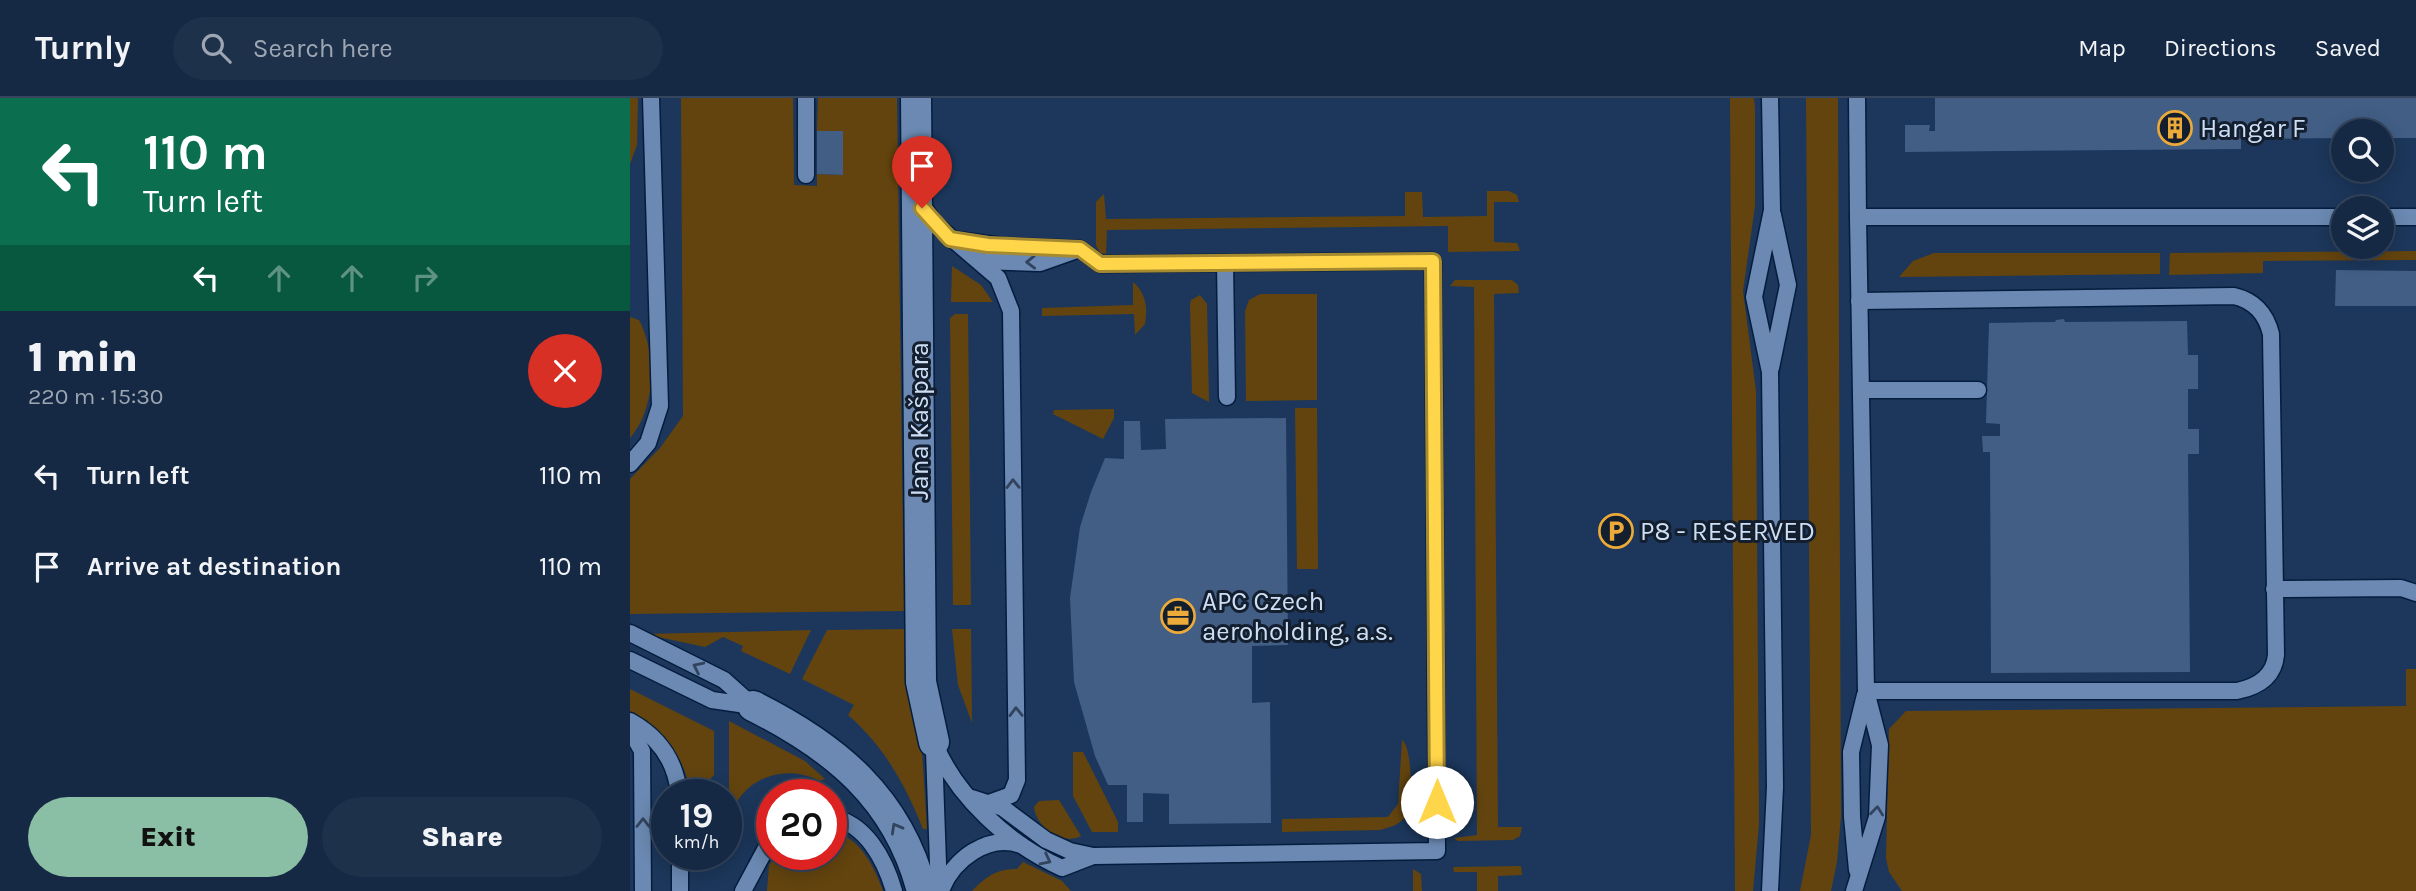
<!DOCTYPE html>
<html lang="en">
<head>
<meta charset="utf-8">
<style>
  body { margin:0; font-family:Karla,sans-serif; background:#1e314b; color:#f1f3f6; height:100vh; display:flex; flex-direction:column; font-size:26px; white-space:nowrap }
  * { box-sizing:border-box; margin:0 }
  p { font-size:23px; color:#9da6b2 }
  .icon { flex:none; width:38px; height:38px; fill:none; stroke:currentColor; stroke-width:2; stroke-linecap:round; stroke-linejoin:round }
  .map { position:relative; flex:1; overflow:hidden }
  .side { display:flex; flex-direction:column; background:#152944; width:630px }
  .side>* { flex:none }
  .hud { background:#0b6e4f; color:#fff; overflow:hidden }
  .tools { position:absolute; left:1701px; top:21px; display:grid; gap:14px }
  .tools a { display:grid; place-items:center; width:63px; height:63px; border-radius:50%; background:#152944; box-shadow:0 4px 18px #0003,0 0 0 2px #34455d; font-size:35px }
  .speed { position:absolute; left:21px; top:681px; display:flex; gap:14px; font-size:35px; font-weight:700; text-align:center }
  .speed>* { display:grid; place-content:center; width:91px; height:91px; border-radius:50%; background:#152944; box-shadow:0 4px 18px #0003,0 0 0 2px #34455d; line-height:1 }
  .speed small { font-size:18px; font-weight:400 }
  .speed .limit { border:10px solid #d22; background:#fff; color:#111 }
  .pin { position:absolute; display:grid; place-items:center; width:60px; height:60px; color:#fff; margin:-72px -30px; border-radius:50% 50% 50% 0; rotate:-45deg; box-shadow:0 0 7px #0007 }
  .pin .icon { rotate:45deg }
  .me { position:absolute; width:77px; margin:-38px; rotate:0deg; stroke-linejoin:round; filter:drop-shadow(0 0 5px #0008) }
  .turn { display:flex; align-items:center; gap:24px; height:147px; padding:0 28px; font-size:32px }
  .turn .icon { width:91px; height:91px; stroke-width:2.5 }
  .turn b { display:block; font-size:49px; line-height:60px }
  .lanes { display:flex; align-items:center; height:66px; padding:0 28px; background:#0003; justify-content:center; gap:35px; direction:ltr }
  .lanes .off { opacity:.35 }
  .round { display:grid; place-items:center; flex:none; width:74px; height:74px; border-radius:37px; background:#1e314b }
  .summary { display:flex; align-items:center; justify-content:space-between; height:119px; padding:0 28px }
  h1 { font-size:42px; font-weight:800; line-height:52px }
  .cta { display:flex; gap:14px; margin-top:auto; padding:14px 28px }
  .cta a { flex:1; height:80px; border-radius:42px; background:#8abfa5; color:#111; font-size:28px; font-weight:800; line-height:80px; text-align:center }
  .cta a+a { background:#1e314b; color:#f1f3f6 }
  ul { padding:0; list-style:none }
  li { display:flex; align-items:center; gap:21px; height:91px; padding:0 28px }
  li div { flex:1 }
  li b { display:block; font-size:26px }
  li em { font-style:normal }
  header { display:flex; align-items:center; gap:42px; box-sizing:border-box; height:98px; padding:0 35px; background:#152944; border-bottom:2px solid #34455d }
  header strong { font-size:33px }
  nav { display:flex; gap:38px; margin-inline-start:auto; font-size:24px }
  .search { width:490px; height:63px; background:#1e314b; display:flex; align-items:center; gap:18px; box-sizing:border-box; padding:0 24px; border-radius:38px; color:#9da6b2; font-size:26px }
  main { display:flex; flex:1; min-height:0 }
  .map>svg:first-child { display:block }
  .green { fill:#63440e }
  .building { fill:#425e85 }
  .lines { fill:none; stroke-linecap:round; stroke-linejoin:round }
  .lane-casing { stroke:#041d3f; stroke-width:19 }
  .street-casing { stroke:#041d3f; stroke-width:33 }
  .lane { stroke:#6b89b2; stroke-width:16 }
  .street { stroke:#6b89b2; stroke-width:30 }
  .oneway { stroke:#32435d }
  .route-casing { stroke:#a68a30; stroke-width:18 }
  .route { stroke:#ffd54a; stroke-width:12 }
  .labels { text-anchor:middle; stroke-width:6; stroke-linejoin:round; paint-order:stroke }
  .poi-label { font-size:26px; fill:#cedff5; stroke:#131e2f; text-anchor:start }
  .street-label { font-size:26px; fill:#cedff5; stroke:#131e2f }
</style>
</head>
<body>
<header>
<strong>Turnly</strong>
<div class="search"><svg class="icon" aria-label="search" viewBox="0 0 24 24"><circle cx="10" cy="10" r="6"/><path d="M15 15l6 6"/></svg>Search here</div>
<nav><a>Map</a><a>Directions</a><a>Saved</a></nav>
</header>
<main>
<section class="side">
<div class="hud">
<div class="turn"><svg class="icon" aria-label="left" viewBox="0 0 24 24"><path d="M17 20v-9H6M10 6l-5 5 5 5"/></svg><div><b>110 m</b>Turn left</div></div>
<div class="lanes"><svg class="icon" aria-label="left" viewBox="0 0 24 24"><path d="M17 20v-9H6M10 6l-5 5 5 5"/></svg><svg class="icon off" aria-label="ahead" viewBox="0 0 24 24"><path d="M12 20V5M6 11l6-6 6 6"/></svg><svg class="icon off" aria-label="ahead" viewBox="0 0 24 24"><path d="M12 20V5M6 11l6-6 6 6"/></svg><svg class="icon off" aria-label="right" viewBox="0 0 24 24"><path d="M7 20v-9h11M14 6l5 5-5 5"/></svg></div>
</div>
<div class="summary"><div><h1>1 min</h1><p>220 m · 15:30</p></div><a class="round" style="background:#d93025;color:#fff"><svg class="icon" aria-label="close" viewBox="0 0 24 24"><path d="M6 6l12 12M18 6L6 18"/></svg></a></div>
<ul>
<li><svg class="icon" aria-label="left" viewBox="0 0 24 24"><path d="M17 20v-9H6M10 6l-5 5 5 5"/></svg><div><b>Turn left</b></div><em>110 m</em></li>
<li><svg class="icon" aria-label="arrive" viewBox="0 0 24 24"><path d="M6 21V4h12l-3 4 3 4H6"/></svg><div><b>Arrive at destination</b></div><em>110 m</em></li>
</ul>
<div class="cta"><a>Exit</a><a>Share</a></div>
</section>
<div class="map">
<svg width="1786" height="793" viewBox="0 0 1786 793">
  <rect width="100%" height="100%" fill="#1c375b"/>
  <!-- green -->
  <g class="green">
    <path d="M0 0H8L7 47 0 66Z"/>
    <path d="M51 0H163L164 87 187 88V76L212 77 213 33H187L188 0H267L274 513 0 516V381L30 350 53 318Z"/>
    <path d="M1100 0H1124L1125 10V108L1113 193 1126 293 1129 726 1123 793H1105Z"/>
    <path d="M1176 0H1208L1211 718 1207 764 1201 793H1170L1181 737Z"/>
    <path d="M857 93H879L887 97 889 104H864V144L887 145 890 153 818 154V128L477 132 476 156 470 155 466 147V104L474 96 476 121 775 118V94H792L793 119 857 118Z"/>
    <path d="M1786 153V162L1633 163V175L1539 177 1540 155Z"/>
    <path d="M1304 155H1530V176L1269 179 1283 163Z"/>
    <path d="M322 168 351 187 363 204H321Z"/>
    <path d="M825 182H882L888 187 889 195 864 196 868 729H892L890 738 883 742 828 743 824 740 847 737 844 189 820 188Z"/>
    <path d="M503 184C516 195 518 210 515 226L505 237 504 216 412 218V210L503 207Z"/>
    <path d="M630 196H687V302L616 303 615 213 619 202Z"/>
    <path d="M570 197 577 206 579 304 562 295 560 207 561 202Z"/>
    <path d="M325 216H338L341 507H323L320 220Z"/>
    <path d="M0 219 9 222C27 256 26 310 0 340Z"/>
    <path d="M665 310H687L688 471H667Z"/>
    <path d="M484 311V320L473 341 423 316 424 312Z"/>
    <path d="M275 531 276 585 291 638 297 731H293C276 688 254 648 218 617L224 607 172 581 197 532Z"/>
    <path d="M322 531H341L342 625 328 587Z"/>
    <path d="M181 532 160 576 111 553 113 548 93 539 75 549 14 536Z"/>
    <path d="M1776 571H1786V793H1272L1259 774 1256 760 1259 631 1276 613 1776 608Z"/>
    <path d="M0 591 84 633V677L65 696H60C56 660 33 630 0 616Z"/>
    <path d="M99 623 175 663 195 681 190 683C153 664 111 681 99 721Z"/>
    <path d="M772 642C783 649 783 710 774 720 768 728 759 729 750 732L652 734V721L758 719 768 706Z"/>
    <path d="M443 654H453L488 724V734H462L443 698Z"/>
    <path d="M429 702 451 738C432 748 406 729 404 709L409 703Z"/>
    <path d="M201 733C230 739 244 768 253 793H137L139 767 147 756H201Z"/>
    <path d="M393 764 432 783 441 793H342C355 779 368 770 387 771Z"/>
    <path d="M891 768 892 777 868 778V793H847V774H824L823 769Z"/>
    <path d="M783 771 791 776 792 793H783Z"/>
  </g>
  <!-- building -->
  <g class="building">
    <path d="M1305 0H1786V40H1752V33H1713V40L1611 41V51L1275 54V27H1300L1299 33H1305Z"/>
    <path d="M187 33H213V77L187 76Z"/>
    <path d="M1706 172 1786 173V208H1705Z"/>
    <path d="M1434 221 1435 224 1557 223 1558 257H1568V291H1558V331H1569V356H1558L1560 574 1361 575 1360 354H1353L1352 338H1370V326L1356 325 1359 225 1425 224 1426 222Z"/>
    <path d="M656 320 658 547 622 548V605L640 604 641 725 539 726V696L513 695V724H497V687H478L465 658 444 584 440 500 450 429 461 394 475 360 494 361V323H510L511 352 536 351 535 321Z"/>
  </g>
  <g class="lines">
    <!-- lane casing -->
    <g class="lane-casing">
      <g id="lane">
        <path d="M1140 0 1142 112 1124 199 1140 274 1145 689 1140 793"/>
        <path d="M1227 0 1228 119H1713"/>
        <path d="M176 77V0"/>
        <path d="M291 105 305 126 368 180 381 213 387 682 381 697 359 705"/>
        <path d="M1752 119H1786"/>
        <path d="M320 141 372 148 450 151 470 166 803 163 807 753 463 758 440 753 416 742 373 710 342 700"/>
        <path d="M350 163 410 165 444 153"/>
        <path d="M595 165 597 299"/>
        <path d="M1229 203 1604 198C1625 203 1636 216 1641 236L1646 557C1644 579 1627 589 1607 593H1236"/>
        <path d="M1141 270 1158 187 1143 117"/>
        <path d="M1232 292H1348"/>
        <path d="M0 366 18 345 30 308 21 0"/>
        <path d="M1644 491 1771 490 1786 495"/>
        <path d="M0 535 94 582 123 608"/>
        <path d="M0 562 82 602 123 608"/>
        <path d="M0 623C29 639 46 664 49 696"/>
        <path d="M0 631 12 653 13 793"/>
        <path d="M304 644C326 699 379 746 432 770L463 758"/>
        <path d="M304 653 309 793"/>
        <path d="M201 719C236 725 255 762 264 793"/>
        <path d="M50 756V793"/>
        <path d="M1227 772 1222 719 1221 654 1235 597"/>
        <path d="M113 793 142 739"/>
        <path d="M311 793C322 762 358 735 391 747"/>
        <path d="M1224 793 1247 719 1250 647 1236 593 1228 119"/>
      </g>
    </g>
    <!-- street casing -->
    <g class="street-casing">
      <g id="street">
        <path d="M286 0 291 584 304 644"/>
        <path d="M123 608C205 649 268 700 292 793"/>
      </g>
    </g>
    <!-- lane -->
    <use href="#lane" class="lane"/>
    <!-- street -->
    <use href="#street" class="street"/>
  </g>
  <!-- one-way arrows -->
  <defs><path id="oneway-chevron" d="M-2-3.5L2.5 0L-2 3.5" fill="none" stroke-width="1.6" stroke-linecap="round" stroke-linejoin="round" transform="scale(1.75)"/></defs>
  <g class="oneway">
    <use href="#oneway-chevron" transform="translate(401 164) rotate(179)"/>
    <use href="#oneway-chevron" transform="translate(383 386) rotate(-91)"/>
    <use href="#oneway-chevron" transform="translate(68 569) rotate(-154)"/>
    <use href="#oneway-chevron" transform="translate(386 614) rotate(-91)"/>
    <use href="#oneway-chevron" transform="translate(1247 713) rotate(-84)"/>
    <use href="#oneway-chevron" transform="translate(13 725) rotate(-90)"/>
    <use href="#oneway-chevron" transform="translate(266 730) rotate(-119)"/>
    <use href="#oneway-chevron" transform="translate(416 762) rotate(27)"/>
  </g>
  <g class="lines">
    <!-- route casing -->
    <g class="route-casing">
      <path id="route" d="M292 110 320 141 358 147 450 151 470 166 803 163 807 704"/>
    </g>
    <!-- route -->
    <use href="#route" class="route"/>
  </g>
  <!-- icons -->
  <defs>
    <g id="building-ring" transform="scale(1.75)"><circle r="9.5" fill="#131e2f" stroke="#ebaa39" stroke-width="1.5"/><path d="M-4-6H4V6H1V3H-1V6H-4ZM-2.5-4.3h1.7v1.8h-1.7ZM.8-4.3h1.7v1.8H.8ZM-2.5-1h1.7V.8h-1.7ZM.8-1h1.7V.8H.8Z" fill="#ebaa39"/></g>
    <g id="parking-ring" transform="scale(1.75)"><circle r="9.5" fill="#131e2f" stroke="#ebaa39" stroke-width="1.5"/><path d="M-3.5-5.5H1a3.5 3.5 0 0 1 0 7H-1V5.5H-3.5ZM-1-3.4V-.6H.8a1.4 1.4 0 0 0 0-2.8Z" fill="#ebaa39"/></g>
    <g id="office-ring" transform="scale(1.75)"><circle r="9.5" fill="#131e2f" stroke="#ebaa39" stroke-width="1.5"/><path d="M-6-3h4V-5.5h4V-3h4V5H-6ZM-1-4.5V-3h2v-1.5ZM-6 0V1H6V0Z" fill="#ebaa39"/></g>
  </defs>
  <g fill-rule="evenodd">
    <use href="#building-ring" x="1545" y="30"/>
    <use href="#parking-ring" x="986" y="433"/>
    <use href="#office-ring" x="548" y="518"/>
  </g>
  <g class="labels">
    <!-- poi labels -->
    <g class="poi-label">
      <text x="1570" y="39">Hangar F</text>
      <text x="1010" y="442">P8 - RESERVED</text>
      <text x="572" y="512">APC Czech<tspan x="572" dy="30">aeroholding, a.s.</tspan></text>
    </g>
    <!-- street labels -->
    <g class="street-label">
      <text transform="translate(289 323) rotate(-90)" y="9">Jana Kašpara</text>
    </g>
  </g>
</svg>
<div class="tools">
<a><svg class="icon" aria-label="search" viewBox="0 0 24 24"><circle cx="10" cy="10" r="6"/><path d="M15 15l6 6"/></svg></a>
<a><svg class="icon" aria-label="layers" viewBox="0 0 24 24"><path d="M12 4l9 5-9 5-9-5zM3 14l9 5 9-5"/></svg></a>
</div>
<div class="speed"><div>19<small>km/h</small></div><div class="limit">20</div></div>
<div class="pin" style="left:292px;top:110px;background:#d93025"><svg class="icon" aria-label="arrive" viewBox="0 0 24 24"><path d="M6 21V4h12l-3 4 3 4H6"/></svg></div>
<svg class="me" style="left:807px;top:704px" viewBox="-20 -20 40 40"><circle r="19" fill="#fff"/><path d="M0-13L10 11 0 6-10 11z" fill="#ffd54a"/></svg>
</div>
</main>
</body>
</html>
